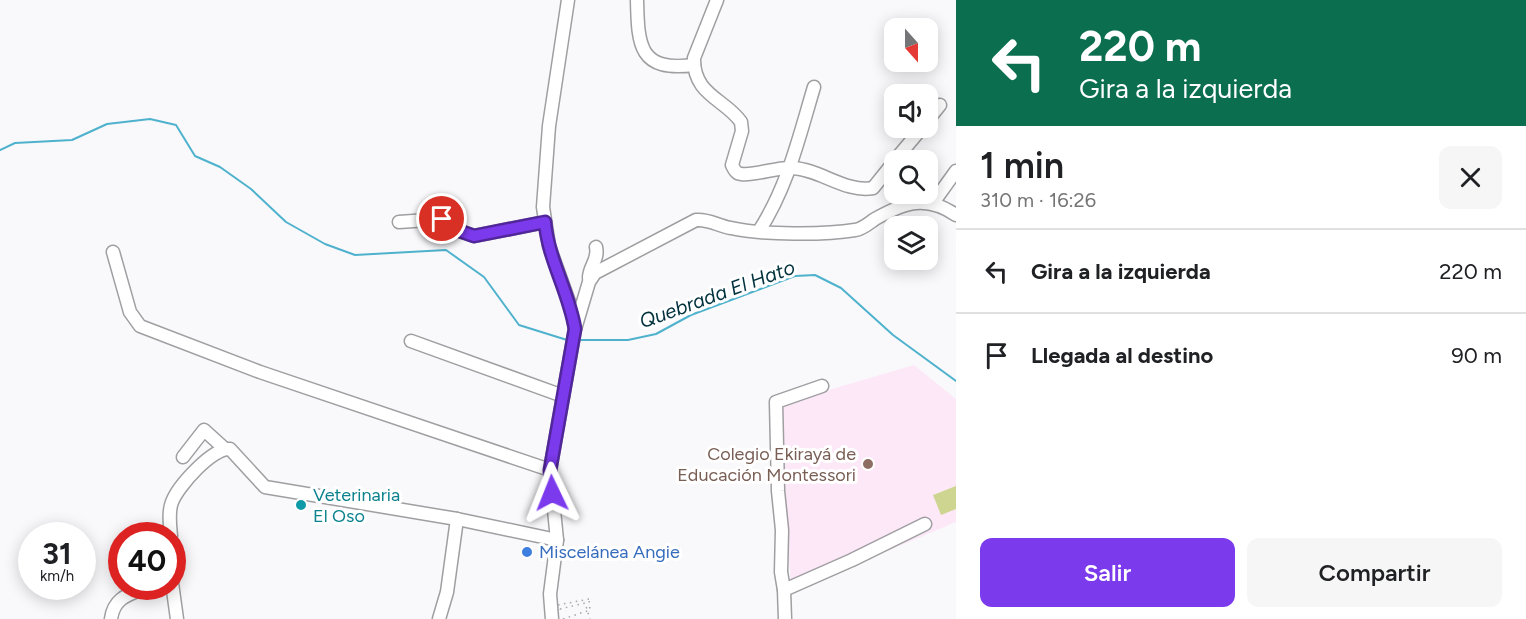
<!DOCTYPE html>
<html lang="es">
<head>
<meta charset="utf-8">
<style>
  body { margin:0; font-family:Figtree,sans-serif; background:#f6f6f6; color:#202124; height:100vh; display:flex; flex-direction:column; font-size:22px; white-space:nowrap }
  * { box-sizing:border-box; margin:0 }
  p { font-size:20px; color:#757577 }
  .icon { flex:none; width:33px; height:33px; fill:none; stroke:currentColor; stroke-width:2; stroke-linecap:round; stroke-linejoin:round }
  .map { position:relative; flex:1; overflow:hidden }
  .drawer { display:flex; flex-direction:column; background:#fff; width:570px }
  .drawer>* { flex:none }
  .top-card { background:#0b6e4f; color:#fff; overflow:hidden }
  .needle { width:39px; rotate:159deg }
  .buttons { position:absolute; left:884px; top:18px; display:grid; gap:12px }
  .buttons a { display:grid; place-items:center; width:54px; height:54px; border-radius:12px; background:#fff; box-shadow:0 3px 15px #0003; font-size:30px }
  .speed { position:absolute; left:18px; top:522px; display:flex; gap:12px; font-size:30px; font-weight:700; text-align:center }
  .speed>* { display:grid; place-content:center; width:78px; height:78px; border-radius:50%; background:#fff; box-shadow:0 3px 15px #0003; line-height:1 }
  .speed small { font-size:15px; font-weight:400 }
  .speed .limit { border:9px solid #d22; background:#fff; color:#111 }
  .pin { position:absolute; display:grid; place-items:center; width:51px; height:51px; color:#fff; margin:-26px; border:3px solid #fff; border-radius:50%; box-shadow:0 2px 6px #0007 }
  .me { position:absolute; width:66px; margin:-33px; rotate:358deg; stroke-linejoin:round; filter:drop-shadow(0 0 4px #0008) }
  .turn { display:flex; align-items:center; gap:21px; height:126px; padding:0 24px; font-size:27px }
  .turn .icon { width:78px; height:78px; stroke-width:2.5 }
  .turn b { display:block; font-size:42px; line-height:51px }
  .round { display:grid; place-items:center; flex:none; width:63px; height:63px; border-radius:12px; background:#f6f6f6 }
  .summary { display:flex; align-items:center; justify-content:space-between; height:102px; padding:0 24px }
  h1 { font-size:36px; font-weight:600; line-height:45px }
  .primary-button { display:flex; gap:12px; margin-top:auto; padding:12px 24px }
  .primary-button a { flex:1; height:69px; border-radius:12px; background:#7c3aed; color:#fff; font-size:24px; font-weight:600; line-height:69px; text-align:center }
  .primary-button a+a { background:#f6f6f6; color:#202124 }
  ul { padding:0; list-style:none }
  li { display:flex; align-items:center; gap:18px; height:84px; padding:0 24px; border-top:2px solid #e0e0e0 }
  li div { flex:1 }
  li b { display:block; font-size:22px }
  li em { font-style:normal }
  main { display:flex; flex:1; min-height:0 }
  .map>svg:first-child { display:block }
  .education { fill:#fde8f8 }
  .green { fill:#ced590 }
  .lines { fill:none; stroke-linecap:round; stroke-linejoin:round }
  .stream { stroke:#4fb2cd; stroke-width:2 }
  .minor-casing { stroke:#9f9fa2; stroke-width:15 }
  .path { stroke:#a6a7a9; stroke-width:1.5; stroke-dasharray:1.5 4.5; stroke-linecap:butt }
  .minor { stroke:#fff; stroke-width:12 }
  .path-bridge { stroke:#a6a7a9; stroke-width:1.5; stroke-dasharray:1.5 4.5; stroke-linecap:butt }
  .route-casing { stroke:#51269a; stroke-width:15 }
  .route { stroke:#7c3aed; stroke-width:10 }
  .education-dot { fill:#8d6e63; stroke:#fff; stroke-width:2 }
  .culture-dot { fill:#0f9aa8; stroke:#fff; stroke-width:2 }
  .shop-dot { fill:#3f7fe0; stroke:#fff; stroke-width:2 }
  .labels { text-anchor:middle; stroke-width:6; stroke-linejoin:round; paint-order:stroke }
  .education-label { font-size:18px; fill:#785e54; stroke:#fff; text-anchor:end }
  .culture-label { font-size:18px; fill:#0d838f; stroke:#fff; text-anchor:start }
  .shop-label { font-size:18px; fill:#366cbe; stroke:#fff; text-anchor:start }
  .water-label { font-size:20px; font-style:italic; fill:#02323e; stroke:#fff }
</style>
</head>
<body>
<main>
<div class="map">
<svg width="956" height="619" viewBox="0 0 956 619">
  <rect width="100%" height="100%" fill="#f9f9fc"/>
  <!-- education -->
  <path class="education" d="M914 365 956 399V522L792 591 774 406Z"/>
  <!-- green -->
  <path class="green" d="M956 486V509L941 515 933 495Z"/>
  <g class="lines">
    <!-- stream -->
    <g class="stream">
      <path d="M0 150 15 143 72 140 107 124 150 119 176 125 195 156 220 167 251 189 286 222 325 244 355 255 446 250 484 277 519 325 567 340"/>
      <path d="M579 340H628L656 334 691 315 795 276 815 275 841 288 893 335 956 381"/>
    </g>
    <!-- minor casing -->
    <g class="minor-casing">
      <g id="minor">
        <path d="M637 0C638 46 639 72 694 65"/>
        <path d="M717 0 694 58C693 95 725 99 741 122L742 131 732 165C734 169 736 174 741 174 755 176 776 167 792 168 820 169 845 193 873 188L894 162"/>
        <path d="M927 121 940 105"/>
        <path d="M895 160 922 128"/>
        <path d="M933 203 956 171"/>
        <path d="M399 222 442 219 457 230 474 236 545 222"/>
        <path d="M759 231C788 186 799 137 814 87"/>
        <path d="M113 252 130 312 140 326 260 372 550 470"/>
        <path d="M589 278C589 266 599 260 596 247"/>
        <path d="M575 329 589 282 595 273 696 220C710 219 718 226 731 228 762 235 825 235 855 230 863 229 869 223 875 219 905 202 926 195 956 215"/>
        <path d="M411 341 563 396"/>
        <path d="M183 457 204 430 225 449"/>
        <path d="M171 536C170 525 168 512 172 502 178 486 213 447 230 449L265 487 457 519 557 540"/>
        <path d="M172 583 177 619"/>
        <path d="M784 590 852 560 925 524"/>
        <path d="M111 619C114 596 131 594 150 586"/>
        <path d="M439 619 447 592 457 519"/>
        <path d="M552 619 550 594 557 540 550 470 575 329 572 310 549 246 543 207 549 126 568 0"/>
        <path d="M785 619 784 590 781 572 782 530 778 491 776 402 822 386"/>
      </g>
    </g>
    <!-- path -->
    <path class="path" d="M563 619 590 610 589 599"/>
    <!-- minor -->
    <use href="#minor" class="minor"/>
    <!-- path-bridge -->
    <path class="path-bridge" d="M589 599 558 605 560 609 585 603 590 619"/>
  </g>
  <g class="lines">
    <!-- route casing -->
    <g class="route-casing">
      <path id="route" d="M442 219 457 230 474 236 545 222C548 259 569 292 575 329L550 470 552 493"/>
    </g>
    <!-- route -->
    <use href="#route" class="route"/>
  </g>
  <!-- markers -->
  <circle class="education-dot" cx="868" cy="464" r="6"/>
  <circle class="culture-dot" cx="301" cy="505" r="6"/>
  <circle class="shop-dot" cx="527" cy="552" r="6"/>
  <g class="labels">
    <!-- education labels -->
    <g class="education-label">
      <text x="856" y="460">Colegio Ekirayá de<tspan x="856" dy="21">Educación Montessori</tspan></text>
    </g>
    <!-- culture labels -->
    <g class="culture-label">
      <text x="313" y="501">Veterinaria<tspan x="313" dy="21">El Oso</tspan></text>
    </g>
    <!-- shop labels -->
    <g class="shop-label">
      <text x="539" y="558">Miscelánea Angie</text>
    </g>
    <!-- water labels -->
    <g class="water-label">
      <text transform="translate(717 294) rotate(-20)" y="7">Quebrada El Hato</text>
    </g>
  </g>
</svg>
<div class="buttons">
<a><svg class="needle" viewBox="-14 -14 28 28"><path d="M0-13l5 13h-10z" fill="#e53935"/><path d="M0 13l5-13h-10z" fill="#757577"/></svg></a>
<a><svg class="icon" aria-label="sound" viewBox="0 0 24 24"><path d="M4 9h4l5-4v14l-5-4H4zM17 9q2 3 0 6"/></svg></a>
<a><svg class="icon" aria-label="search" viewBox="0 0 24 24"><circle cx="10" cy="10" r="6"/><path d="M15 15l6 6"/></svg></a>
<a><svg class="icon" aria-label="layers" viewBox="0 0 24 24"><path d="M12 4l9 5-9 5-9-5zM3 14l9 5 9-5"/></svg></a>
</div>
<div class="speed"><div>31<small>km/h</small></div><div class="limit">40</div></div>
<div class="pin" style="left:442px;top:219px;background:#d93025"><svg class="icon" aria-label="arrive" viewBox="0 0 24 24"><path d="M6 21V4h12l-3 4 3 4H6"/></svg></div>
<svg class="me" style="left:552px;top:493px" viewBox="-20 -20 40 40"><path d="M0-17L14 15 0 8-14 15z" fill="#7c3aed" stroke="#fff" stroke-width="4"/></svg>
</div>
<section class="drawer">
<div class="top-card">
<div class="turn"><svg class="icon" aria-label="left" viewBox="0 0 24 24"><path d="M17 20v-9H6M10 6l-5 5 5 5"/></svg><div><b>220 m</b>Gira a la izquierda</div></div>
</div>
<div class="summary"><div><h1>1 min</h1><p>310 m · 16:26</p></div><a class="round"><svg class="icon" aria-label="close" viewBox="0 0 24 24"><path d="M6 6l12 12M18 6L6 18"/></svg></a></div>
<ul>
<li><svg class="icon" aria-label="left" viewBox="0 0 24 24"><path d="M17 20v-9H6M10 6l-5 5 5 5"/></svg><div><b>Gira a la izquierda</b></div><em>220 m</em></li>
<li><svg class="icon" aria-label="arrive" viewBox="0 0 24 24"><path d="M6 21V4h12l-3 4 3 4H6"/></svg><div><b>Llegada al destino</b></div><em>90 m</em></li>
</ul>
<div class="primary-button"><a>Salir</a><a>Compartir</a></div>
</section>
</main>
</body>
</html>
